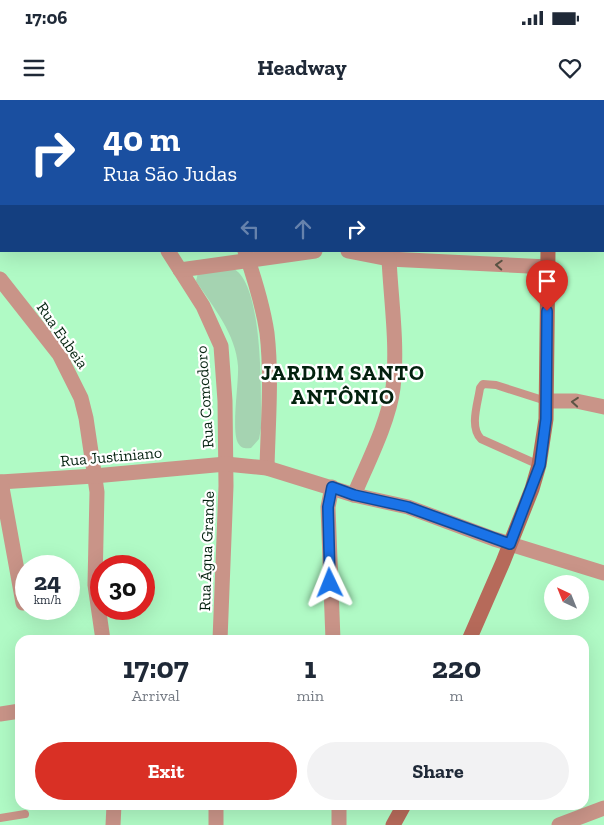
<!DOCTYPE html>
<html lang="en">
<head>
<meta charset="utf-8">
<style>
  body { margin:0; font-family:"Zilla Slab",serif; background:#f2f2f3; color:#1f2937; height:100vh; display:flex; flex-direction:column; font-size:19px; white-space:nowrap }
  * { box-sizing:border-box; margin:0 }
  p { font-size:16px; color:#747a83 }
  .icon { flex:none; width:28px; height:28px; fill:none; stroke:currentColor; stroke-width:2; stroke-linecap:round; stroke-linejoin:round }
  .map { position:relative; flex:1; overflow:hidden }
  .details { position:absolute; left:15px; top:535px; width:574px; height:175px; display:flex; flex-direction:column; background:#fff; border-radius:15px; box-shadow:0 5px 20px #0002 }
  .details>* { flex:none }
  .banner { position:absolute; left:0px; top:0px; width:605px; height:152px; box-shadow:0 5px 20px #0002; background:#1a4fa0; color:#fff; overflow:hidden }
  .needle { width:32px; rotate:317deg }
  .buttons { position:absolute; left:544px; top:475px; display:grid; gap:10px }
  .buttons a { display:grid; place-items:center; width:45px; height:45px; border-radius:50%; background:#fff; box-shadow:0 5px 20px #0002; font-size:25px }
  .speed { position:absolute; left:15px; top:455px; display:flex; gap:10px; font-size:25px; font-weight:700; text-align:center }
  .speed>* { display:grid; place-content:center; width:65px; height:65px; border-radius:50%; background:#fff; box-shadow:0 5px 20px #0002; line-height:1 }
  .speed small { font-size:12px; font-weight:400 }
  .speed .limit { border:8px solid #d22; background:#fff; color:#111 }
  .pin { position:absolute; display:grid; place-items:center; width:42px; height:42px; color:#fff; margin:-51px -21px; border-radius:50% 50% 50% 0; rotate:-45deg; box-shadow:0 0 5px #0007 }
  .pin .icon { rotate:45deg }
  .me { position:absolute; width:55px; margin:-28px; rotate:358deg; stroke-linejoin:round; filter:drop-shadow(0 0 4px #0008) }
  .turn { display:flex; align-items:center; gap:18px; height:105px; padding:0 20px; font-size:22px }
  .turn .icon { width:65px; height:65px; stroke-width:2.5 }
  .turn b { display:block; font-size:35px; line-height:42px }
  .lanes { display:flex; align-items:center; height:48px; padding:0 20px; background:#0003; justify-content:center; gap:25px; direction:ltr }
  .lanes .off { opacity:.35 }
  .eta { display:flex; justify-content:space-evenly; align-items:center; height:85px; text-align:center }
  .eta b { font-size:30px; font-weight:800; line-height:35px }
  .action { display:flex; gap:10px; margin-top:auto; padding:10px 20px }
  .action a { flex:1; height:58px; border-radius:30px; background:#d93025; color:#fff; font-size:20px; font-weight:800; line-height:58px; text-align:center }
  .action a+a { background:#f2f2f3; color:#1f2937 }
  .status { display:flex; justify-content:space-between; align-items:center; height:35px; padding:0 25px; background:#fff; direction:ltr }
  .status svg { height:14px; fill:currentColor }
  header { display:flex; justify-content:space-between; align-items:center; height:65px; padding:0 20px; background:#fff; font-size:22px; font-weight:800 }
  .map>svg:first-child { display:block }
  .green { fill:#a5d3b1 }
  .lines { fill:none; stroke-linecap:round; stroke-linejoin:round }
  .service { stroke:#c99488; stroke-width:8 }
  .minor { stroke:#c99488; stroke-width:15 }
  .secondary { stroke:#b66a5a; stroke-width:15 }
  .oneway { stroke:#5c5545 }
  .route-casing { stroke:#114b97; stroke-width:12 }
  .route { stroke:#1a73e8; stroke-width:9 }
  .labels { text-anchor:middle; stroke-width:4.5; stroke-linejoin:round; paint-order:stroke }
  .street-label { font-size:16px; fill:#03210e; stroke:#fff }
  .district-label { font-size:21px; font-weight:bold; letter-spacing:1px; fill:#03210e; stroke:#fff }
</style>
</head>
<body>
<div class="status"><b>17:06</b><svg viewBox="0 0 49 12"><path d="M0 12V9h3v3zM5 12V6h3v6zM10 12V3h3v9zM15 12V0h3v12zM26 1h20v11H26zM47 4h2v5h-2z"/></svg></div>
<header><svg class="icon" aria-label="menu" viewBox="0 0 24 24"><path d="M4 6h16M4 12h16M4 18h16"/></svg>Headway<svg class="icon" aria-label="heart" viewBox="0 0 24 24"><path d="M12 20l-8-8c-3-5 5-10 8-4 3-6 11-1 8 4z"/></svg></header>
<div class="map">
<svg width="604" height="725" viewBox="0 0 604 725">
  <rect width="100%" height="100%" fill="#b0fac5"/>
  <!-- green -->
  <path class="green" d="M232 168C264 181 261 297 261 328L259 339 251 348C245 349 241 348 238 343 231 330 239 283 238 266 236 234 213 207 196 181L198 173Z"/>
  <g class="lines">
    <!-- service -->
    <g class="service">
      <path d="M539 365 481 339C469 327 478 303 480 288L483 284 496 285 546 301"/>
      <path d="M0 718 25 714"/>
    </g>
    <!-- minor -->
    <g class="minor">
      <path d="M76 0V1"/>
      <path d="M193 0V1"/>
      <path d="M326 0V1"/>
      <path d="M24 1 25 0"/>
      <path d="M0 45 1 43"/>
      <path d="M168 151 203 206 221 246 225 301 226 386 220 540"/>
      <path d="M245 151C254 177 263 206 267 233 272 277 268 324 267 368"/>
      <path d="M348 151 389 159 548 167"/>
      <path d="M180 170 315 151"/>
      <path d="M0 179 59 254 81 298 86 318 97 392 95 485 103 540"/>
      <path d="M546 301H576L604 307"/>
      <path d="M0 382 94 376 226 364 267 368 354 395 408 407 494 439 604 473"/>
      <path d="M1 382 23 503"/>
      <path d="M332 387 328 407 333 540"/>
      <path d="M354 395C367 364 389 321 393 288 398 245 391 201 389 159"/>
      <path d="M0 614 20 611"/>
      <path d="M339 705V725"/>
      <path d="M113 725 114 705"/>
      <path d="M216 725V705"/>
      <path d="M559 725 604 708"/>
    </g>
    <!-- secondary -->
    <g class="secondary">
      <path d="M550 1V0"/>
      <path d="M469 540 503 462 532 389 539 365 546 319 548 151"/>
      <path d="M393 725 404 705"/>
    </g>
  </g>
  <!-- one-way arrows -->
  <defs><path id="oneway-chevron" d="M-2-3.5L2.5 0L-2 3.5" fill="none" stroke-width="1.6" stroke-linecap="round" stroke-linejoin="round" transform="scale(1.25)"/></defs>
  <g class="oneway">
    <use href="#oneway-chevron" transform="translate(499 165) rotate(-177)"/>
    <use href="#oneway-chevron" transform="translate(575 302) rotate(-175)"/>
  </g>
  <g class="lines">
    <!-- route casing -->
    <g class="route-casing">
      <path id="route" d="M330 483 328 407 332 387 354 395 408 407 510 444 540 365 546 319 547 211"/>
    </g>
    <!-- route -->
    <use href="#route" class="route"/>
  </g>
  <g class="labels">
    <!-- street labels -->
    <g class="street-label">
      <text transform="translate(63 235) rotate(55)" y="6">Rua Eubeia</text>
      <text transform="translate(204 297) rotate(-94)" y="6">Rua Comodoro</text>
      <text transform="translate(111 356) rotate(-5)" y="6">Rua Justiniano</text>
      <text transform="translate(206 451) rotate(-88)" y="6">Rua Água Grande</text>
    </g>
    <!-- district labels -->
    <g class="district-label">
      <text x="343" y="280">JARDIM SANTO<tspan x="343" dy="24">ANTÔNIO</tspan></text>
    </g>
  </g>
</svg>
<div class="buttons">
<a><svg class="needle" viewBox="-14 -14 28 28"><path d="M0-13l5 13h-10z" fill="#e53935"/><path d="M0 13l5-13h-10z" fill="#747a83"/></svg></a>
</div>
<div class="speed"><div>24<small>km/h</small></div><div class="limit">30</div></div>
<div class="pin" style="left:547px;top:211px;background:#d93025"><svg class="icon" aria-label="arrive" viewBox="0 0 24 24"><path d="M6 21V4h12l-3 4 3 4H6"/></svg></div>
<svg class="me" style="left:330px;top:483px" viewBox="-20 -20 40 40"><path d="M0-17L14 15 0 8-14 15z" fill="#1a73e8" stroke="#fff" stroke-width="4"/></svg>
<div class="banner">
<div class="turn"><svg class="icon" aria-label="right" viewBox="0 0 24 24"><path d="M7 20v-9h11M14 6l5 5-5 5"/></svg><div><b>40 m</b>Rua São Judas</div></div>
<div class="lanes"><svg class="icon off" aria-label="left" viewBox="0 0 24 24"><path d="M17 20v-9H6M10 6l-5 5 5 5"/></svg><svg class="icon off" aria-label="ahead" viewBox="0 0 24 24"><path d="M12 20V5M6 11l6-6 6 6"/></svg><svg class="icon" aria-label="right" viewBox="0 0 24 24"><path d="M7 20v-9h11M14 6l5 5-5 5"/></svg></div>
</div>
<section class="details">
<div class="eta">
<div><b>17:07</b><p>Arrival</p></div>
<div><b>1</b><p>min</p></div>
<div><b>220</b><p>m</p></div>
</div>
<div class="action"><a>Exit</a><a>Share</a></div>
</section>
</div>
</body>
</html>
